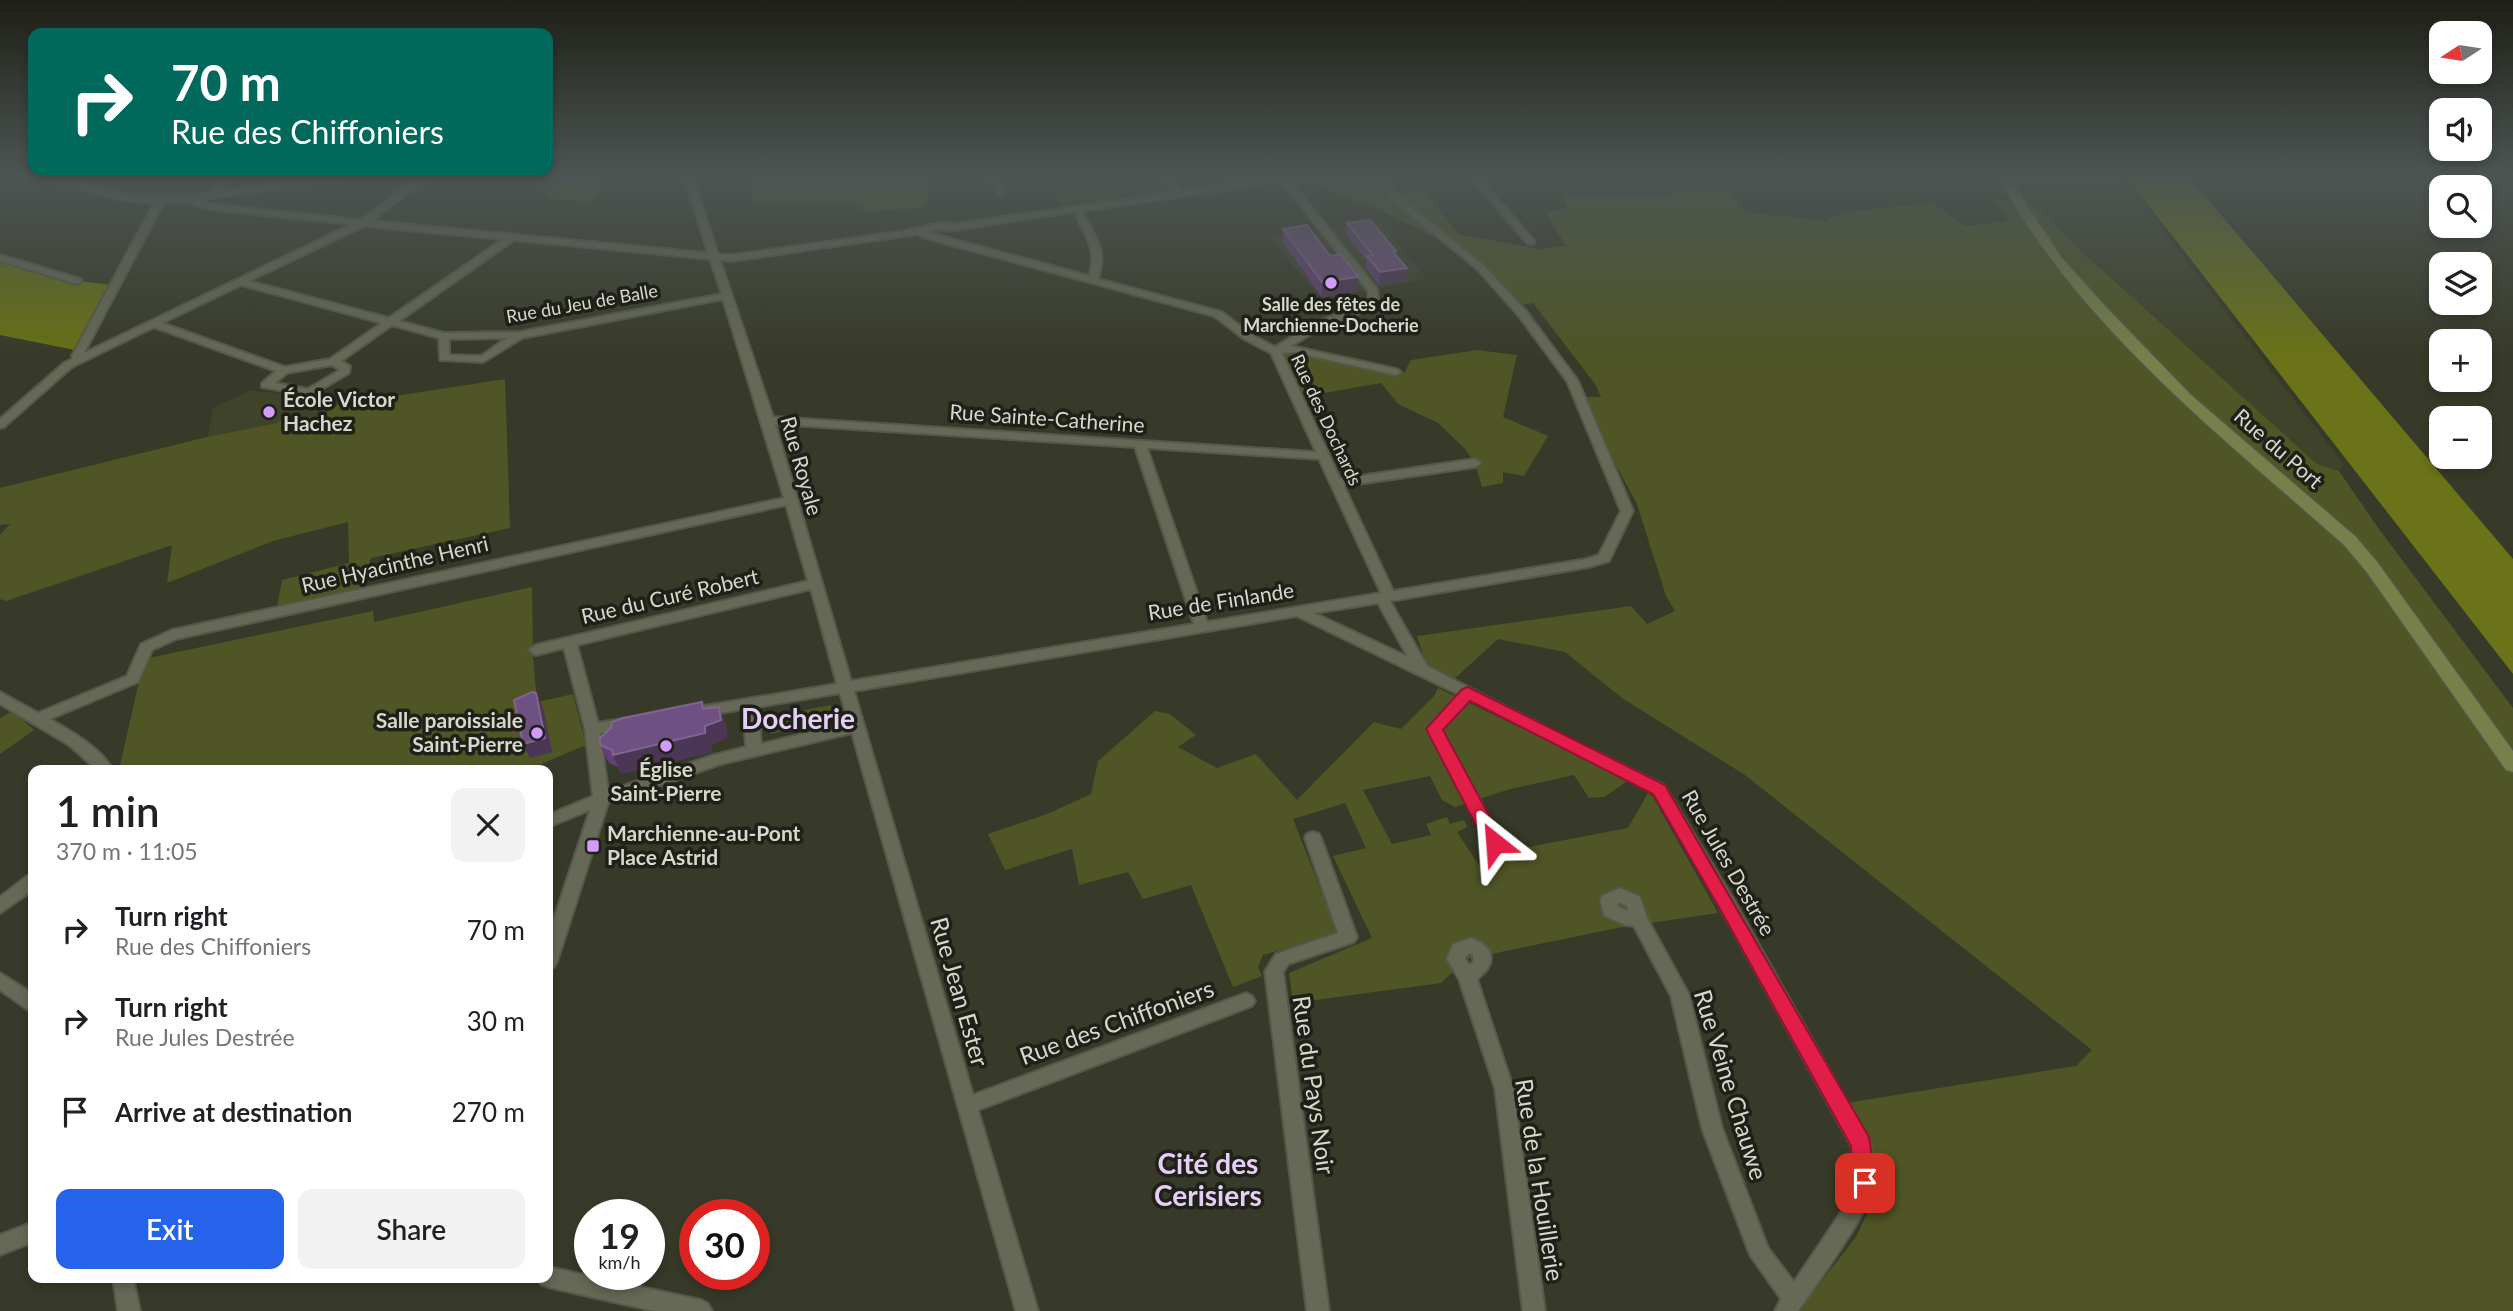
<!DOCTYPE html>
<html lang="en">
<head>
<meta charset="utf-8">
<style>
  body { margin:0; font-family:Lato,sans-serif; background:#f2f2f2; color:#202124; height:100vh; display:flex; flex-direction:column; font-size:26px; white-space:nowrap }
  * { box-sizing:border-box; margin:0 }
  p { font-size:23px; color:#757577 }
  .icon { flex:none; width:38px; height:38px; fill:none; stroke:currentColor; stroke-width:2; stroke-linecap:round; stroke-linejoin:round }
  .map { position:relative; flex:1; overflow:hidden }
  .sheet { position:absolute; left:28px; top:765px; width:525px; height:518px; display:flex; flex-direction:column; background:#fff; border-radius:14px; box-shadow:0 4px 10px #0003 }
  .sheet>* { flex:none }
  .hud { position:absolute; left:28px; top:28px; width:525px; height:147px; border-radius:14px; box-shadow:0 4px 10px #0003; background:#00695c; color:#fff; overflow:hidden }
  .needle { width:46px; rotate:258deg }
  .controls { position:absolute; left:2429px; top:21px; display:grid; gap:14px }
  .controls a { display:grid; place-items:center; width:63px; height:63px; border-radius:14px; background:#fff; box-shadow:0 4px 10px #0003; font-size:35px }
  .speed { position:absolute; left:574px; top:1199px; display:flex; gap:14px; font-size:35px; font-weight:700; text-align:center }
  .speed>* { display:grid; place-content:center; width:91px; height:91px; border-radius:50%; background:#fff; box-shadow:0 4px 10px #0003; line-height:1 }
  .speed small { font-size:18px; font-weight:400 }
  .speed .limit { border:10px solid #d22; background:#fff; color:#111 }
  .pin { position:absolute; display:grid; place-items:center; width:60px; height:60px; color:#fff; margin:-30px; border-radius:14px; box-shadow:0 4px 10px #0006 }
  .me { position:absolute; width:77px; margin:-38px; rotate:332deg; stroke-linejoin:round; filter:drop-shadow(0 0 5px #0008) }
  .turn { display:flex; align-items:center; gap:24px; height:147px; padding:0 28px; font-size:32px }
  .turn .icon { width:91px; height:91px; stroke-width:2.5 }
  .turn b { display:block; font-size:49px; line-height:60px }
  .round { display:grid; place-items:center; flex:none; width:74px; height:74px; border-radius:14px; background:#f2f2f2 }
  .summary { display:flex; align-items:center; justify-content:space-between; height:119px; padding:0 28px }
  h1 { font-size:42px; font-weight:600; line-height:52px }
  .primary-button { display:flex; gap:14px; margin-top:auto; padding:14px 28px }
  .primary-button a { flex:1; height:80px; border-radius:14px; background:#2563eb; color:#fff; font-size:28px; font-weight:600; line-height:80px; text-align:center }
  .primary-button a+a { background:#f2f2f2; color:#202124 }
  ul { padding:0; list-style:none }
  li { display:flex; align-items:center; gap:21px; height:91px; padding:0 28px }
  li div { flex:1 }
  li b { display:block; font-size:26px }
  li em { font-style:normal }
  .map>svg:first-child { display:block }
  .built { fill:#3f432a }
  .green { fill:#4f5525 }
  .forest { fill:#677012 }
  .water { fill:#6a7317 }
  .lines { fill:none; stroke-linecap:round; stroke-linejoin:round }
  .minor-casing { stroke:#555849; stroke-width:4 }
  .major-casing { stroke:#555849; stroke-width:3 }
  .minor { fill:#666955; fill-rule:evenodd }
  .major { fill:#777f4a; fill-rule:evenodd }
  .wall { fill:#633f7a }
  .shaded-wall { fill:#4c3656 }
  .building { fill:#6f5083; stroke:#7f658f; stroke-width:2 }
  .route { fill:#e11d48; stroke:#92132f; stroke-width:2 }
  .poi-dot { fill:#d39cfc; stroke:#1f2018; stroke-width:2.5 }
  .labels { text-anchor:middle; stroke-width:7; stroke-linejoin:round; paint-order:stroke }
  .far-street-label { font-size:18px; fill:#d6d8cd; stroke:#1f2018 }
  .far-poi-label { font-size:18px; font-weight:bold; fill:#d6d8cd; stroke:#1f2018 }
  .poi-label { font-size:21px; font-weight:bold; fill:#d6d8cd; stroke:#1f2018; text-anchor:start }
  .street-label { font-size:21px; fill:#d6d8cd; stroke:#1f2018 }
  .near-street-label { font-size:24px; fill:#d6d8cd; stroke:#1f2018 }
  .district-label { font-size:28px; font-weight:bold; fill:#e5cff7; stroke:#1f2018 }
  .near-neighbourhood-label { font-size:28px; font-weight:bold; fill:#e5cff7; stroke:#1f2018 }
</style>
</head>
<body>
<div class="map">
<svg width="2513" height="1311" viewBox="0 0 2513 1311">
  <rect width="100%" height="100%" fill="#373a28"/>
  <!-- built -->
  <g class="built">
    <path d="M2007 176H2120L2344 464 2339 471 2317 464 2079 249 2033 203 2023 202Z"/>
    <path d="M1118 184 1127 197 1061 207 1053 193Z"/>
    <path d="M1379 221 1427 279 1322 298 1267 237Z"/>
    <path d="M249 391 281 393V397L333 406 320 416 282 419 277 423 208 437 213 408Z"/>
  </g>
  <!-- green -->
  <g class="green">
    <path d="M544 176H600L602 189 588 202 546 198Z"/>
    <path d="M751 176H934L928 183 927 207 866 212 854 203H751Z"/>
    <path d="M1341 176 1379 177 1380 188 1386 196 1445 242 1379 210 1308 183 1312 182 1311 180Z"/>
    <path d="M1725 188 1745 212 1825 221 1846 212 1932 203 1965 226 2008 221 1996 200 2033 203 2079 249 2317 464 2339 471 2379 529 2513 708V1311H1798L1856 1237 1871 1204V1159L1846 1103 2076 1066 2092 1050 1745 775 1622 698 1565 652 1498 639 1452 681 1426 665 1417 636 1631 606 1647 624 1675 611 1666 596 1637 504 1579 397H1601L1595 384 1533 303 1515 306 1495 280 1393 194 1425 191 1458 234 1539 249 1566 246 1545 212 1567 208 1563 196H1671L1680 190Z"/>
    <path d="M1293 349 1404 373 1411 360 1477 350 1517 355 1503 417 1548 436 1524 476 1503 472V483L1482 487 1475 463 1465 449 1438 423 1398 404 1381 383 1296 398 1275 351Z"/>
    <path d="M505 379 510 528 371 558 360 595 276 613 282 580 349 563 348 522 273 541 167 583 172 545 6 601 0 599V535L10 524 0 525V488L207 437 277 423 282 419 320 416 337 405Z"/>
    <path d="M532 587 533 655 537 702 573 694 586 745 527 770H119L144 659 373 611 374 622Z"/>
    <path d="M1438 688 1629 780 1604 797 1589 798 1574 775 1510 789 1455 807 1442 800 1430 776 1363 790 1392 844 1431 835 1426 824 1447 817 1450 824 1464 820 1467 827 1457 832 1478 864 1528 847 1628 828 1648 793 1653 797 1718 913 1617 928 1467 959 1441 983 1293 1003 1289 973 1372 938 1333 856 1366 848 1345 803 1293 819 1338 933 1263 955 1258 967 1262 976 1233 987 1191 885 1143 899 1128 872 1079 885 1072 849 1005 870 988 834 1047 814 1091 794 1098 761 1155 711 1170 714 1196 735 1178 747 1217 768 1256 754 1297 800 1374 722 1401 729 1434 696Z"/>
    <path d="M831 705 832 716 824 722 770 734V729L757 731V719Z"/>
    <path d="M12 711 34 730 0 754V718Z"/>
  </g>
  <!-- forest -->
  <path class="forest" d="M0 258 77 281 113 285 75 350 0 335Z"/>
  <!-- water -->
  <path class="water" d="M2126 176H2188L2513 559V674Z"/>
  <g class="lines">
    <!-- minor casing -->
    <g class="minor-casing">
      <g id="minor">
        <path d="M40 176C67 176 94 188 121 194 153 201 182 197 214 193L220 176H228L223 191 325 176H344L340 179 198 200 213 204 361 220 421 176H430L372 221 708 253 684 176H692L718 254 732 255 904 231 939 223 956 224 1173 192 1162 176H1170L1182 191 1269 176H1320L1316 179H1289L1377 289 1379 306 1326 325 1291 346 1396 369 1401 372 1396 375 1293 352 1282 353 1340 479 1475 459 1481 463 1475 467 1344 486 1393 591 1587 559 1599 555 1621 511 1567 381 1518 315 1476 268 1395 202 1384 187 1382 176H1390L1392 187 1401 198 1482 264 1526 311 1578 381 1633 511 1609 561 1589 567 1390 601 1427 666 1569 739 1664 785 1733 899 1868 1139C1873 1150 1875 1168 1875 1181 1873 1208 1816 1285 1798 1311H1775L1781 1299 1750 1255 1702 1128 1671 996 1634 926 1625 925 1605 916 1600 901 1602 896 1620 888 1640 897 1647 918 1689 995 1722 1128 1768 1248 1794 1282 1848 1202 1855 1183 1852 1147 1721 909 1654 793 1470 700 1442 730 1503 843 1501 847 1495 849 1489 847 1427 729 1458 694 1297 616 854 691 973 1095 1246 993 1252 996 1255 1001 1252 1006 978 1110 1038 1311H1016L852 733 721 764 608 803 557 962 554 967 548 969V937L590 810 548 827V815L593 796 585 729 564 648 536 655 529 650 536 645 808 581 786 505 176 639 152 650 138 682 50 719C73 733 99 746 113 770H97L69 745 0 704V692L38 713 127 676 141 644 172 630 784 498 723 299 522 338 483 362 440 360 439 338 392 325 341 361 350 366 349 373 310 396 262 387V383L276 371 154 327 72 367 4 427 0 428V419L64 363 72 359V356L154 203 122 200 41 178ZM1274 180H1280L1368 291 1369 304 1318 321 1275 347 1252 335 1222 312 1098 279C1108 248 1095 237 1082 211L1252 186ZM185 202 213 210 352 224 84 353 163 204ZM1074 212C1085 235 1098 250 1089 276L927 232 939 229 947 231ZM364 226 503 239 389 318 249 281ZM918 234 922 237 1214 316 1244 339 1271 353 1316 452 773 417 720 260 732 261ZM514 240 710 259 722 294 519 332 444 333 399 321ZM241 285 382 323 330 359 285 367 162 323ZM507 338 481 356 449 355V339ZM332 365 340 370 308 389 275 383 287 373ZM775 424 1135 447 1194 624 851 681ZM1147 448 1319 459 1381 593 1207 622ZM811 589 837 684 698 707 696 711 698 715 703 716 743 709 746 747 714 755 608 791 600 733 633 727 635 723 633 719 628 718 598 723 577 645ZM1378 603 1408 657 1314 613ZM840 693 849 723 761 744 758 707ZM1620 903 1627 906 1628 911 1618 907 1617 904Z"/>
        <path d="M989 176H997L1005 192 1003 194H997Z"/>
        <path d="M1469 176H1478L1534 240V244H1528Z"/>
        <path d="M0 255 81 279 82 281 77 284 0 261Z"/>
        <path d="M1313 832 1319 834 1321 838 1357 937 1354 942 1288 964 1283 972 1329 1311H1307L1265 971 1276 954 1338 933 1305 838 1307 834Z"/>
        <path d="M33 875V890L0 913V897L27 876Z"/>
        <path d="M1471 938C1496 947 1497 964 1477 979L1513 1088 1545 1311H1523L1495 1088 1459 979 1447 959 1453 944ZM1469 953 1473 955V962L1469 965 1465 958Z"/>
        <path d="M0 973 33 994V1012L27 1009 0 990Z"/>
        <path d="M33 1222V1242L0 1255V1235Z"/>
        <path d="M548 1267 701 1300 708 1304 712 1311H654L548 1287 541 1284 538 1278H548Z"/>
        <path d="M113 1278H133L140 1311H118Z"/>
      </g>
    </g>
    <!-- major casing -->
    <g class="major-casing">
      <path id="major" d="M1998 176H2008L2061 257 2107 308 2191 395 2356 537 2378 563 2513 751V772L2506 770 2366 571 2344 545C2220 435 2077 324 1998 176Z"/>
    </g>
    <!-- minor -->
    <use href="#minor" class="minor"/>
    <!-- major -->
    <use href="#major" class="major"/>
  </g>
  <!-- wall -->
  <g class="wall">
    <path d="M1347 223 1396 251V255L1407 268 1406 280 1379 285 1366 268 1367 261 1346 235Z"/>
    <path d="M1283 229 1358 291 1322 297 1283 243Z"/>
    <path d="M702 702 705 709 726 725 727 738 712 744V752L621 774 618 767 609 763 600 745Z"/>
  </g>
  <!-- shaded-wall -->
  <g class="shaded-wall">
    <path d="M543 176H575L576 181 547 186Z"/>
    <path d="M1407 268 1406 280 1379 285 1380 272Z"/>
    <path d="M1358 277V291L1322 297V282Z"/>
    <path d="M536 693 543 707 552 752 530 758 523 744Z"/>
    <path d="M702 702 709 720 719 707 726 725 727 738 712 744V752L621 774 613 755 703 709Z"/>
  </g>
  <!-- building -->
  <g class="building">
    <path d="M1370 220 1396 251 1393 252 1407 268 1380 272 1367 256 1373 255 1347 223Z"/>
    <path d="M1307 225 1330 256 1341 254 1358 277 1322 282 1283 229Z"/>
    <path d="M532 692 536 693 545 738 523 744 514 700Z"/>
    <path d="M702 702 703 709 719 707 721 720 705 726V733L613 755 612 750 600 745V738L611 728 612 722 623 718Z"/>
  </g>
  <!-- sky -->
  <linearGradient id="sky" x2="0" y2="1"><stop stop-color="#1e2016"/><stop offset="0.49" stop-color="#4d5553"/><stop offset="1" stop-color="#4d5553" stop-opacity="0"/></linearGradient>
  <rect width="2513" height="359" fill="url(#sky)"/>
  <!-- route -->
  <path class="route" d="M1468 687 1665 785 1869 1137 1876 1183 1873 1191 1865 1194 1857 1191 1854 1183 1851 1146 1720 909 1653 794 1470 701 1443 730 1504 843 1501 848H1488L1426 729 1462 689Z"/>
  <!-- markers -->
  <g class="poi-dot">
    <circle cx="1331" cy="283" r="7"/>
    <circle cx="269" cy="412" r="7"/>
    <circle cx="537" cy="733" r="7"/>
    <circle cx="666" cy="746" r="7"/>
    <rect x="586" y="839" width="14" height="14" rx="3.5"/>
  </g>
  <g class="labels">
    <!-- far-street labels -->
    <g class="far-street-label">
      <text transform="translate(582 304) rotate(-10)" y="6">Rue du Jeu de Balle</text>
      <text transform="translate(1326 420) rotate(65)" y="6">Rue des Dochards</text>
    </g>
    <!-- far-poi labels -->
    <g class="far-poi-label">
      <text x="1331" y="311">Salle des fêtes de<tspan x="1331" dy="21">Marchienne-Docherie</tspan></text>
    </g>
    <!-- poi labels -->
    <g class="poi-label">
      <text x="283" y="407">École Victor<tspan x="283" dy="24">Hachez</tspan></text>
      <text x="523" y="728" text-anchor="end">Salle paroissiale<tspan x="523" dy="24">Saint-Pierre</tspan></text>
      <text x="666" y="777" text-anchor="middle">Église<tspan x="666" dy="24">Saint-Pierre</tspan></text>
      <text x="607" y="841">Marchienne-au-Pont<tspan x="607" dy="24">Place Astrid</tspan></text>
    </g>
    <!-- street labels -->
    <g class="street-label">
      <text transform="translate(1047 419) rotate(4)" y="7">Rue Sainte-Catherine</text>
      <text transform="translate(2278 449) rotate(41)" y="7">Rue du Port</text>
      <text transform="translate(801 466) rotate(74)" y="7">Rue Royale</text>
      <text transform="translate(395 565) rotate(-13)" y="7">Rue Hyacinthe Henri</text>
      <text transform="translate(670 597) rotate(-13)" y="7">Rue du Curé Robert</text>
      <text transform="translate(1221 602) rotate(-9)" y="7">Rue de Finlande</text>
      <text transform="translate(1728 863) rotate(60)" y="7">Rue Jules Destrée</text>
    </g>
    <!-- near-street labels -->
    <g class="near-street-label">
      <text transform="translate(959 992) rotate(74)" y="8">Rue Jean Ester</text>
      <text transform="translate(1117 1023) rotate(-20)" y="8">Rue des Chiffoniers</text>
      <text transform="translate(1313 1085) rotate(82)" y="8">Rue du Pays Noir</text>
      <text transform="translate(1730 1085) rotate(73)" y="8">Rue Veine Chauwe</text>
      <text transform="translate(1539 1180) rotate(81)" y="8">Rue de la Houillerie</text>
    </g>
    <!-- district labels -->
    <g class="district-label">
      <text x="798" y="729">Docherie</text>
    </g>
    <!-- near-neighbourhood labels -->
    <g class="near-neighbourhood-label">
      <text x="1208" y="1174">Cité des<tspan x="1208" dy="32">Cerisiers</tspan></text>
    </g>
  </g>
</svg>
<div class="controls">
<a><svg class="needle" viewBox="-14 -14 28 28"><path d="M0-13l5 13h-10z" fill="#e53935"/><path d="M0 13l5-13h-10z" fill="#757577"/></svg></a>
<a><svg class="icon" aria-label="sound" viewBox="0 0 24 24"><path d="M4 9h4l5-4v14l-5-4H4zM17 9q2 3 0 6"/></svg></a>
<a><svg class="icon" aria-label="search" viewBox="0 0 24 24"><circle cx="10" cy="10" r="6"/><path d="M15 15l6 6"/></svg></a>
<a><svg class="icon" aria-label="layers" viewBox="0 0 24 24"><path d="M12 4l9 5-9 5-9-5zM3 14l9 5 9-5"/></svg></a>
<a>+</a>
<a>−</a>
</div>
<div class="speed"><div>19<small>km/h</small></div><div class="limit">30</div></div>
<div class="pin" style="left:1865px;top:1183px;background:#d93025"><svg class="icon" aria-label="arrive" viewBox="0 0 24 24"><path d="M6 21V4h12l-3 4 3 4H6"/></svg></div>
<svg class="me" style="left:1495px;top:843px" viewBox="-20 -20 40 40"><path d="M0-17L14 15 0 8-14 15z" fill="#e11d48" stroke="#fff" stroke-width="4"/></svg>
<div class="hud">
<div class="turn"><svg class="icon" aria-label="right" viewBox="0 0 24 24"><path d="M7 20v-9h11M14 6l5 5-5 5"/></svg><div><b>70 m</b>Rue des Chiffoniers</div></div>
</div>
<section class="sheet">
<div class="summary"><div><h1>1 min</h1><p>370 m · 11:05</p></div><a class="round"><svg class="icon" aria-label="close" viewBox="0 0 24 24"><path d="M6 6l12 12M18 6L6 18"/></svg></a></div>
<ul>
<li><svg class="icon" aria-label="right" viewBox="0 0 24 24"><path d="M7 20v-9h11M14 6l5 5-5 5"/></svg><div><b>Turn right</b><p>Rue des Chiffoniers</p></div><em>70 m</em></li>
<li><svg class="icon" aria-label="right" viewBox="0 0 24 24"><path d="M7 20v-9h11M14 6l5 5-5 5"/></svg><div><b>Turn right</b><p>Rue Jules Destrée</p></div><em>30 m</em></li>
<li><svg class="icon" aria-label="arrive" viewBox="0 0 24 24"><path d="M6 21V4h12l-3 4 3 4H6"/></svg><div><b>Arrive at destination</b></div><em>270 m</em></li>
</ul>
<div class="primary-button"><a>Exit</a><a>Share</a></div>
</section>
</div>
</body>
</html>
